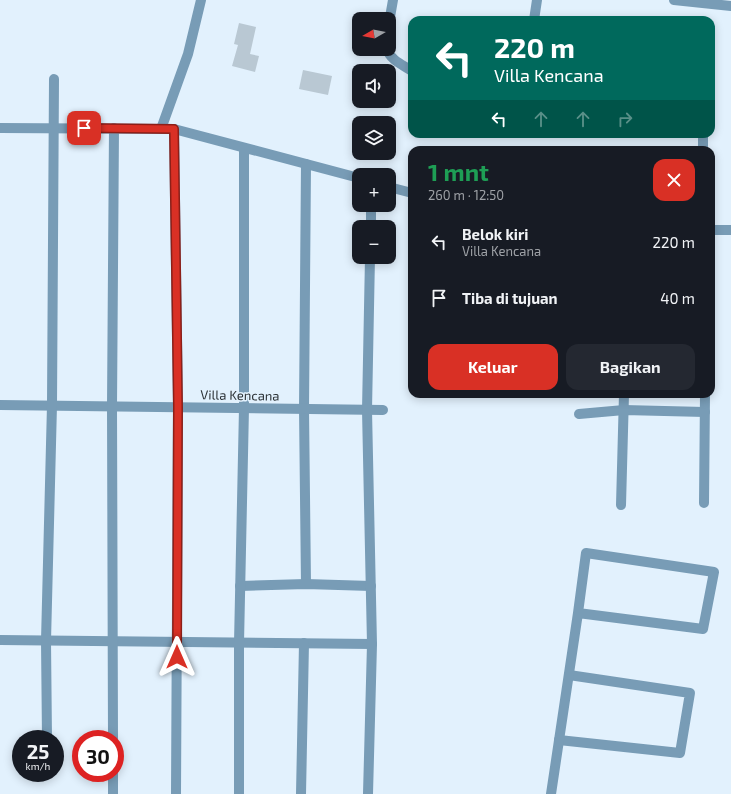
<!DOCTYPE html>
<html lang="id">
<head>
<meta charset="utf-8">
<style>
  body { margin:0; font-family:"Exo 2",sans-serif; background:#242831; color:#f1f3f6; height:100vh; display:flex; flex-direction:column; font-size:15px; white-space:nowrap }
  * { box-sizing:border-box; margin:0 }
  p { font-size:13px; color:#9ea1a6 }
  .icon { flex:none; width:22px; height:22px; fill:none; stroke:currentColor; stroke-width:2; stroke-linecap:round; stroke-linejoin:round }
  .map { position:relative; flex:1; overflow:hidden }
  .sheet { position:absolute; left:408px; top:146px; width:307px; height:252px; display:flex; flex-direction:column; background:#171b24; border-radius:12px; box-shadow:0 2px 10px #0003 }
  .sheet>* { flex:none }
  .guide { position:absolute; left:408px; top:16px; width:307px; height:122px; border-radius:12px; box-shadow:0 2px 10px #0003; background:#00695c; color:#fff; overflow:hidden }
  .needle { width:26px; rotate:261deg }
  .fabs { position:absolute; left:352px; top:12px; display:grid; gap:8px }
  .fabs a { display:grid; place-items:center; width:44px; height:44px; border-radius:8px; background:#171b24; box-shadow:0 2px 10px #0003; font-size:20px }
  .speed { position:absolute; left:12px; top:730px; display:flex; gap:8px; font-size:20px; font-weight:700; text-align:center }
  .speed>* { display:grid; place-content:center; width:52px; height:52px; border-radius:50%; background:#171b24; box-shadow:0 2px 10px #0003; line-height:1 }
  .speed small { font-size:10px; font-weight:400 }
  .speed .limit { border:6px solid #d22; background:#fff; color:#111 }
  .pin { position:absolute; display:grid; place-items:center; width:34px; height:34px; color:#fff; margin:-17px; border-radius:8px; box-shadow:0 2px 6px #0006 }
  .me { position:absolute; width:44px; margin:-22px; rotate:0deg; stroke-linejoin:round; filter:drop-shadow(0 0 3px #0008) }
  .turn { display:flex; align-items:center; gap:14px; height:84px; padding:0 20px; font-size:18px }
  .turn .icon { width:52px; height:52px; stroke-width:2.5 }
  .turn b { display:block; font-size:28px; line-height:34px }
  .lanes { display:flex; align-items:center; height:38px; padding:0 20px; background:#0003; justify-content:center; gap:20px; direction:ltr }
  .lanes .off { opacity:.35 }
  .round { display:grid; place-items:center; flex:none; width:42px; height:42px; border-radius:12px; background:#242831 }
  .headline { display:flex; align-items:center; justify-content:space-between; height:68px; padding:0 20px }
  h1 { font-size:24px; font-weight:700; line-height:30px; color:#1e9e55 }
  .primary-button { display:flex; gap:8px; margin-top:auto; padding:8px 20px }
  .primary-button a { flex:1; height:46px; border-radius:12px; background:#d93025; color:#fff; font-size:16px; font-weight:700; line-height:46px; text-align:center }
  .primary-button a+a { background:#242831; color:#f1f3f6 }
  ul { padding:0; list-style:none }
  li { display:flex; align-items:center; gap:12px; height:56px; padding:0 20px }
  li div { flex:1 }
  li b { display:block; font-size:15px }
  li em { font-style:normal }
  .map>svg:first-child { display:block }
  .building { fill:#b9c8d3 }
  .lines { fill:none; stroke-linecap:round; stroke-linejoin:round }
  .minor { stroke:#789cb6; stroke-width:10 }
  .route-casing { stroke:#8d1f18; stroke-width:10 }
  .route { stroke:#d93025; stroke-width:7 }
  .labels { text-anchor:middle; stroke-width:3; stroke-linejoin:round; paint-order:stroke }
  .street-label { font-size:13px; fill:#2b3135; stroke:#e2f1fd }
</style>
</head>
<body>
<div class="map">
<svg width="731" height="794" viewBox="0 0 731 794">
  <rect width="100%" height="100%" fill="#e2f1fd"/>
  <!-- building -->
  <g class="building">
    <path d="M239 23 256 27 250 54 259 56 255 72 232 66 238 45 234 44Z"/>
    <path d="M303 70 332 76 328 95 299 89Z"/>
  </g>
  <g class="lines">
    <!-- minor -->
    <g class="minor">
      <path d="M674 0 731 6"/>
      <path d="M534 20 537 0"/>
      <path d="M389 23 393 0"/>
      <path d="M387 49C390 60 403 65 412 71"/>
      <path d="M0 128 174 129 359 178"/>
      <path d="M161 129 188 54 201 0"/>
      <path d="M174 129 178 407 176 794"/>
      <path d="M703 134V150"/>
      <path d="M306 164 304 409 306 584"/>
      <path d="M389 187 412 193"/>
      <path d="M371 227V205"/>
      <path d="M711 230H731"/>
      <path d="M0 405 383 410"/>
      <path d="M579 414 624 410 705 412"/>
      <path d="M704 503 705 394"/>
      <path d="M621 505 624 394"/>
      <path d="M240 586 306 584 371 586"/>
      <path d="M0 640 372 644"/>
      <path d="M47 739 46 641 52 405 54 79"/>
      <path d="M113 739 112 406 114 128"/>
      <path d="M559 740 680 753 690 693 569 675"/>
      <path d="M113 794V773"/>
      <path d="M239 794V643L244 408V148"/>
      <path d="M301 794 304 643"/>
      <path d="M368 794 372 644 367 410 370 257"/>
      <path d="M551 794 578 613 586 553 714 572 703 629 578 613"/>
    </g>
  </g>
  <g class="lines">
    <!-- route casing -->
    <g class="route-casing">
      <path id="route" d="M84 128 174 129 178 407 177 657"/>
    </g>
    <!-- route -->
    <use href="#route" class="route"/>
  </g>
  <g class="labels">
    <!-- street labels -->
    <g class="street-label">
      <text transform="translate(240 395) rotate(1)" y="5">Villa Kencana</text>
    </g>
  </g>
</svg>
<div class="fabs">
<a><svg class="needle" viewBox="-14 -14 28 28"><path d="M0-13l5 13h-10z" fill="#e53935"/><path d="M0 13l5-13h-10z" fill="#9ea1a6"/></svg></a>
<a><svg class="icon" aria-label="sound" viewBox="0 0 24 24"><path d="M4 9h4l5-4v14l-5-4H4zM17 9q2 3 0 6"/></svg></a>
<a><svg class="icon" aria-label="layers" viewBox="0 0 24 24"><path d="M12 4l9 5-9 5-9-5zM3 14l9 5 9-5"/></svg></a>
<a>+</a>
<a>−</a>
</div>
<div class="speed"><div>25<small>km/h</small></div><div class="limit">30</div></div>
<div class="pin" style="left:84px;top:128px;background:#d93025"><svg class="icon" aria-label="arrive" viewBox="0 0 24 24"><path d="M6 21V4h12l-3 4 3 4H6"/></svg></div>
<svg class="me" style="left:177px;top:657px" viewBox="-20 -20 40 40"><path d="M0-17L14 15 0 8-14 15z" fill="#d93025" stroke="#fff" stroke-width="4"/></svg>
<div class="guide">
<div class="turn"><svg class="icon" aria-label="left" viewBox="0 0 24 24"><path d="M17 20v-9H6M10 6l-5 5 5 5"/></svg><div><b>220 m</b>Villa Kencana</div></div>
<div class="lanes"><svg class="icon" aria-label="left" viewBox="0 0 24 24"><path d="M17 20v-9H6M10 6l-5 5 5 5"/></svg><svg class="icon off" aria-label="ahead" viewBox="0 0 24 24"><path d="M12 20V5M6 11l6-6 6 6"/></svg><svg class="icon off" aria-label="ahead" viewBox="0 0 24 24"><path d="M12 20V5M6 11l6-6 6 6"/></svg><svg class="icon off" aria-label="right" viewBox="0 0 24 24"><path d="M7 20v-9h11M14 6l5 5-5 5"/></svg></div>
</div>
<section class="sheet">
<div class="headline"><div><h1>1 mnt</h1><p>260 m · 12:50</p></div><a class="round" style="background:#d93025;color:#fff"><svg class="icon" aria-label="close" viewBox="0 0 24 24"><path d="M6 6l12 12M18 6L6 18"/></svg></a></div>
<ul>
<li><svg class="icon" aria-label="left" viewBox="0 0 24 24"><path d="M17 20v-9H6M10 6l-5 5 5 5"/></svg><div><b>Belok kiri</b><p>Villa Kencana</p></div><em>220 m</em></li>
<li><svg class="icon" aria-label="arrive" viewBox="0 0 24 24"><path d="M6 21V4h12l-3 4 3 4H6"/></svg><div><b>Tiba di tujuan</b></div><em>40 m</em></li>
</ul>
<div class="primary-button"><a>Keluar</a><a>Bagikan</a></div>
</section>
</div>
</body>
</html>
